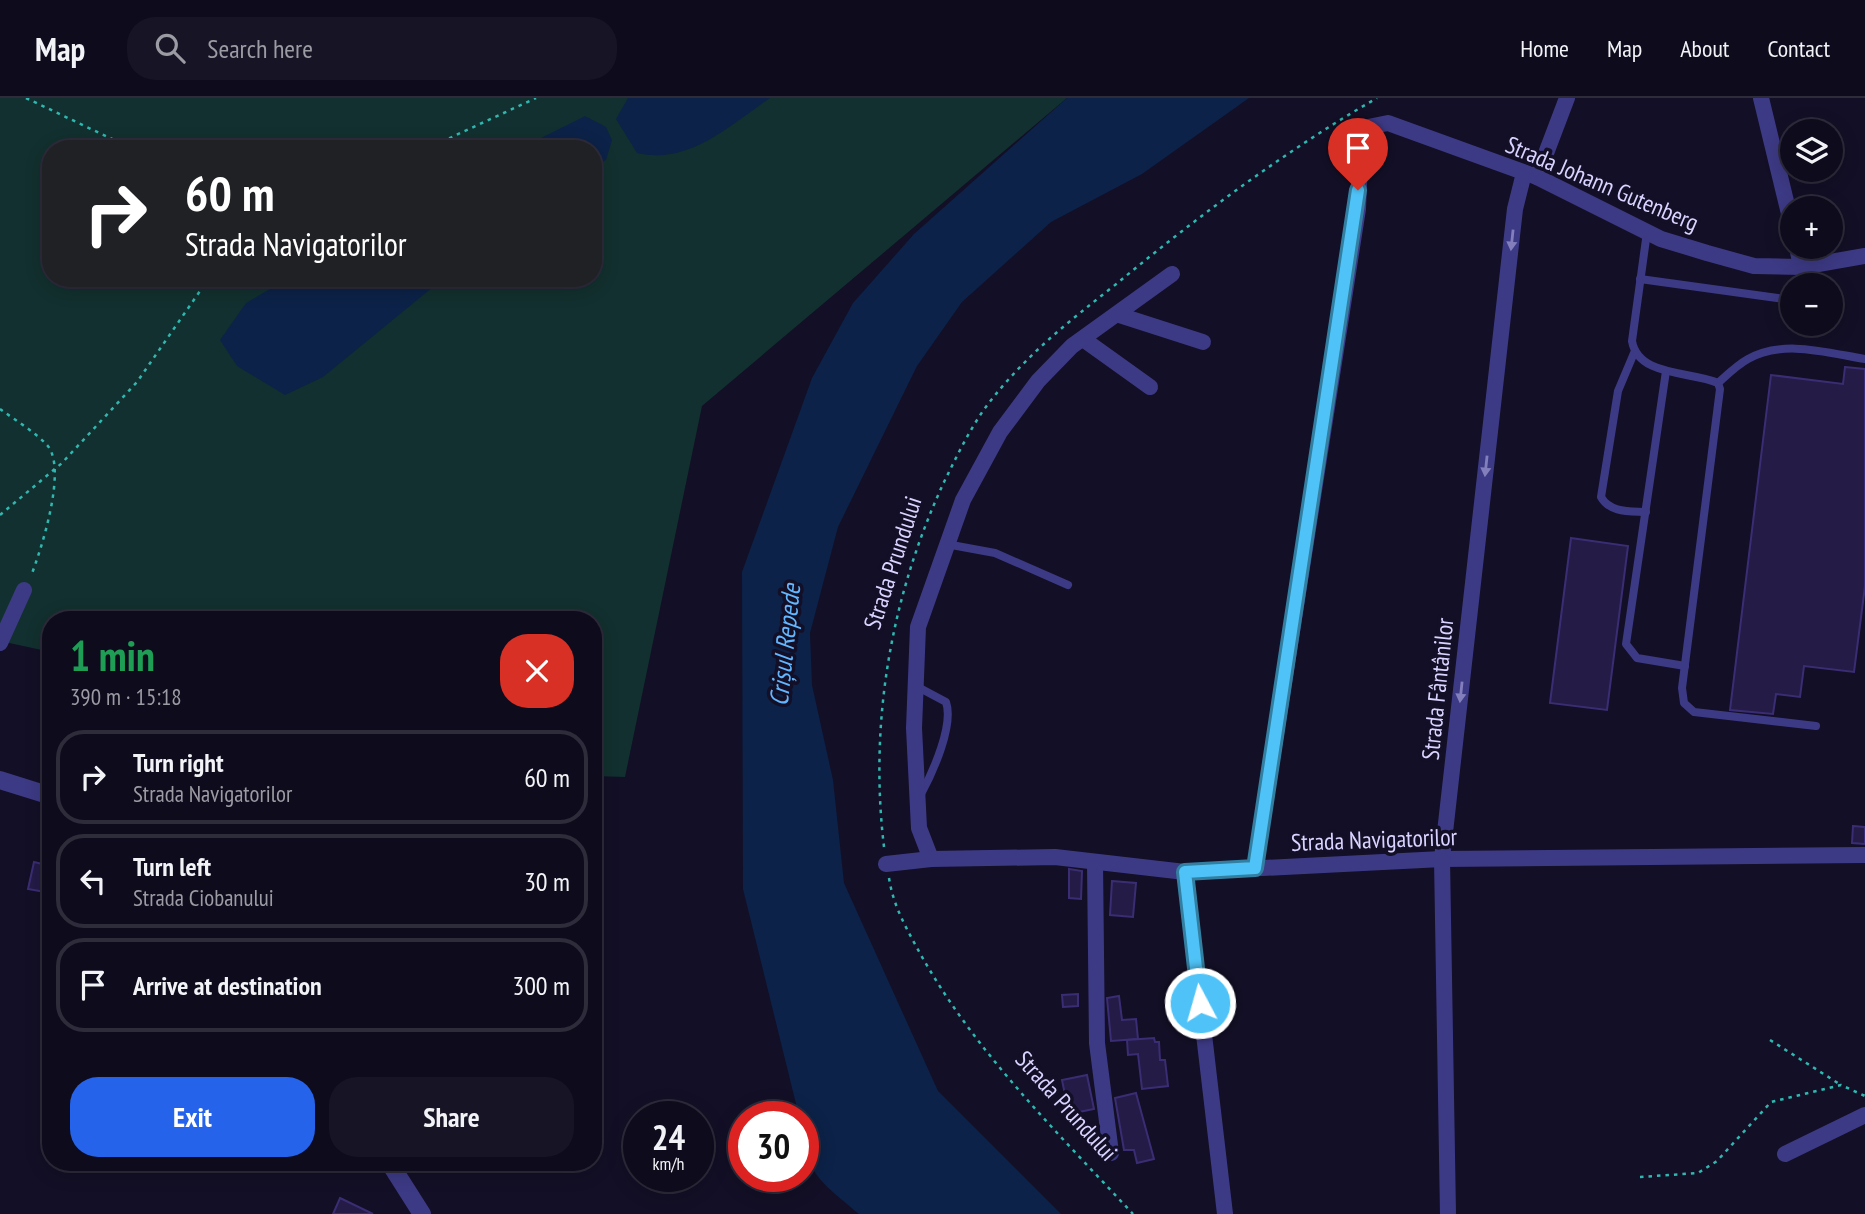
<!DOCTYPE html>
<html lang="en">
<head>
<meta charset="utf-8">
<style>
  body { margin:0; font-family:"PT Sans Narrow",sans-serif; background:#171425; color:#f1f3f6; height:100vh; display:flex; flex-direction:column; font-size:26px; white-space:nowrap }
  * { box-sizing:border-box; margin:0 }
  p { font-size:23px; color:#9b9ba3 }
  .icon { flex:none; width:38px; height:38px; fill:none; stroke:currentColor; stroke-width:2; stroke-linecap:round; stroke-linejoin:round }
  .map { position:relative; flex:1; overflow:hidden }
  .sheet { position:absolute; left:42px; top:513px; width:560px; height:560px; display:flex; flex-direction:column; background:#0e0b1c; border-radius:28px; box-shadow:0 4px 18px #0003,0 0 0 2px #2e2b3b }
  .sheet>* { flex:none }
  .top-card { position:absolute; left:42px; top:42px; width:560px; height:147px; border-radius:28px; box-shadow:0 4px 18px #0003,0 0 0 2px #2e2b3b; background:#202124; color:#fff; overflow:hidden }
  .fabs { position:absolute; left:1780px; top:21px; display:grid; gap:14px }
  .fabs a { display:grid; place-items:center; width:63px; height:63px; border-radius:50%; background:#0e0b1c; box-shadow:0 4px 18px #0003,0 0 0 2px #2e2b3b; font-size:35px }
  .speed { position:absolute; left:623px; top:1003px; display:flex; gap:14px; font-size:35px; font-weight:700; text-align:center }
  .speed>* { display:grid; place-content:center; width:91px; height:91px; border-radius:50%; background:#0e0b1c; box-shadow:0 4px 18px #0003,0 0 0 2px #2e2b3b; line-height:1 }
  .speed small { font-size:18px; font-weight:400 }
  .speed .limit { border:10px solid #d22; background:#fff; color:#111 }
  .pin { position:absolute; display:grid; place-items:center; width:60px; height:60px; color:#fff; margin:-72px -30px; border-radius:50% 50% 50% 0; rotate:-45deg; box-shadow:0 0 7px #0007 }
  .pin .icon { rotate:45deg }
  .me { position:absolute; width:77px; margin:-38px; rotate:354deg; stroke-linejoin:round; filter:drop-shadow(0 0 5px #0008) }
  .turn { display:flex; align-items:center; gap:24px; height:147px; padding:0 28px; font-size:32px }
  .turn .icon { width:91px; height:91px; stroke-width:2.5 }
  .turn b { display:block; font-size:49px; line-height:60px }
  .round { display:grid; place-items:center; flex:none; width:74px; height:74px; border-radius:28px; background:#171425 }
  .overview { display:flex; align-items:center; justify-content:space-between; height:119px; padding:0 28px }
  h1 { font-size:42px; font-weight:800; line-height:52px; color:#1e9e55 }
  .primary-button { display:flex; gap:14px; margin-top:auto; padding:14px 28px }
  .primary-button a { flex:1; height:80px; border-radius:28px; background:#2563eb; color:#fff; font-size:28px; font-weight:800; line-height:80px; text-align:center }
  .primary-button a+a { background:#171425; color:#f1f3f6 }
  ul { padding:0; list-style:none }
  li { display:flex; align-items:center; gap:21px; height:94px; margin:0 14px 10px; padding:0 14px; border:4px solid #2e2b3b; border-radius:28px }
  li div { flex:1 }
  li b { display:block; font-size:26px }
  li em { font-style:normal }
  header { display:flex; align-items:center; gap:42px; box-sizing:border-box; height:98px; padding:0 35px; background:#0e0b1c; border-bottom:2px solid #2e2b3b }
  header strong { font-size:33px }
  nav { display:flex; gap:38px; margin-inline-start:auto; font-size:24px }
  .search { width:490px; height:63px; background:#171425; display:flex; align-items:center; gap:18px; box-sizing:border-box; padding:0 24px; border-radius:28px; color:#9b9ba3; font-size:26px }
  .map>svg:first-child { display:block }
  .green { fill:#12302f; fill-rule:evenodd }
  .water { fill:#0c2248 }
  .building { fill:#241b47; stroke:#3b2d73; stroke-width:2 }
  .lines { fill:none; stroke-linecap:round; stroke-linejoin:round }
  .path { stroke:#2fb8b0; stroke-width:2.5; stroke-dasharray:3.5 5; stroke-linecap:butt }
  .service { stroke:#3d3a85; stroke-width:8 }
  .minor { stroke:#3d3a85; stroke-width:16 }
  .tertiary { stroke:#3d3a85; stroke-width:18 }
  .oneway { fill:#837fbc }
  .route-casing { stroke:#337fa1; stroke-width:18 }
  .route { stroke:#4fc3f7; stroke-width:12 }
  .labels { text-anchor:middle; stroke-width:7; stroke-linejoin:round; paint-order:stroke }
  .street-label { font-size:24px; fill:#d9d4ff; stroke:#130f26 }
  .water-label { font-size:26px; font-style:italic; fill:#62b6ff; stroke:#130f26 }
</style>
</head>
<body>
<header>
<strong>Map</strong>
<div class="search"><svg class="icon" aria-label="search" viewBox="0 0 24 24"><circle cx="10" cy="10" r="6"/><path d="M15 15l6 6"/></svg>Search here</div>
<nav><a>Home</a><a>Map</a><a>About</a><a>Contact</a></nav>
</header>
<div class="map">
<svg width="1865" height="1116" viewBox="0 0 1865 1116">
  <rect width="100%" height="100%" fill="#130f26"/>
  <!-- green -->
  <path class="green" d="M0 0H1067L702 308 625 679 593 678V522H51V554L0 543ZM51 51H593V180H51Z"/>
  <!-- water -->
  <g class="water">
    <path d="M628 0H770C730 27 689 67 637 55L616 21Z"/>
    <path d="M1067 0H1249L1142 76 1051 124 962 204 917 268 838 429 810 535 812 587 833 682 844 785 938 993 1061 1116H859C819 1082 803 1075 803 1018H799L743 791 742 474 812 280 853 205 914 136Z"/>
    <path d="M585 18 606 29 612 42 606 62 593 69V51H519Z"/>
    <path d="M289 180H444L323 279 285 297 237 268 220 242 246 205Z"/>
  </g>
  <!-- building -->
  <g class="building">
    <path d="M1845 269 1865 271V488L1854 574 1804 568 1800 599 1776 596 1773 616 1730 612 1771 277 1843 286Z"/>
    <path d="M1571 440 1628 448 1607 612 1550 605Z"/>
    <path d="M1853 728 1865 729V746L1852 745Z"/>
    <path d="M34 764 51 768V795L28 791Z"/>
    <path d="M1069 771 1082 773 1081 801 1069 800Z"/>
    <path d="M1112 783 1136 785 1133 819 1110 817Z"/>
    <path d="M1078 896V908L1063 909 1062 897Z"/>
    <path d="M1119 898 1122 922 1136 921 1138 941 1111 943 1107 900Z"/>
    <path d="M1154 940 1155 944H1159L1160 962H1165L1168 988 1142 991 1138 956 1128 957 1127 942Z"/>
    <path d="M1087 977 1094 1011 1069 1016 1062 982Z"/>
    <path d="M1136 995 1154 1061 1137 1065 1134 1052H1124L1115 1000Z"/>
    <path d="M340 1100 373 1116H333Z"/>
  </g>
  <g class="lines">
    <!-- path -->
    <g class="path">
      <path d="M26 0 133 51"/>
      <path d="M426 51 536 0"/>
      <path d="M0 311C15 322 35 334 47 347 68 370 41 452 31 478"/>
      <path d="M0 417 62 365 137 284 209 180"/>
      <path d="M884 749C869 624 891 498 944 384 957 358 970 330 988 306 1026 257 1067 225 1115 187 1197 119 1285 53 1377 0"/>
      <path d="M889 780C893 806 904 826 916 848 971 950 1055 1032 1133 1116"/>
      <path d="M1770 942 1841 987"/>
      <path d="M1640 1079 1698 1075 1717 1063 1771 1004 1841 987 1865 998"/>
    </g>
    <!-- service -->
    <g class="service">
      <path d="M1647 134 1632 243C1638 279 1691 273 1718 285L1720 291 1682 590 1684 605 1694 614 1816 628"/>
      <path d="M1640 181 1792 202"/>
      <path d="M1634 255 1618 293 1601 399C1610 415 1630 413 1646 414"/>
      <path d="M1666 273 1626 546 1637 560 1685 568"/>
      <path d="M1718 285C1727 277 1737 267 1748 261 1783 241 1828 255 1865 261"/>
      <path d="M946 446 995 455 1068 487"/>
      <path d="M916 588 946 604C954 627 933 674 921 696"/>
    </g>
    <!-- minor -->
    <g class="minor">
      <path d="M1761 0 1792 128"/>
      <path d="M1537 79 1567 0"/>
      <path d="M1797 149 1801 169"/>
      <path d="M1119 217 1203 244"/>
      <path d="M1083 241 1150 289"/>
      <path d="M0 545 24 492"/>
      <path d="M931 761 919 730 914 630 918 529 963 402 1000 334 1038 283 1072 248 1172 176"/>
      <path d="M1095 764 1097 945 1111 1055"/>
      <path d="M886 766 931 761 1055 759 1185 774 1442 761 1865 757"/>
      <path d="M1255 770 1358 111 1361 40 1368 29 1388 25 1537 79 1661 141 1707 155 1754 168 1801 169 1865 158"/>
      <path d="M1185 774 1225 1116"/>
      <path d="M1785 1056 1865 1017"/>
      <path d="M1448 1116 1442 761 1515 111 1524 75"/>
    </g>
    <!-- tertiary -->
    <g class="tertiary">
      <path d="M0 682 51 698"/>
      <path d="M389 1064 422 1116"/>
    </g>
  </g>
  <!-- one-way arrows -->
  <defs><path id="oneway-solid" d="M-6-.8H1V-3.2L6.5 0L1 3.2V.8H-6Z" transform="scale(1.75)"/></defs>
  <g class="oneway">
    <use href="#oneway-solid" transform="translate(1512 142) rotate(96)"/>
    <use href="#oneway-solid" transform="translate(1486 368) rotate(96)"/>
    <use href="#oneway-solid" transform="translate(1461 594) rotate(96)"/>
  </g>
  <g class="lines">
    <!-- route casing -->
    <g class="route-casing">
      <path id="route" d="M1200 905 1185 774 1255 770 1358 92"/>
    </g>
    <!-- route -->
    <use href="#route" class="route"/>
  </g>
  <g class="labels">
    <!-- street labels -->
    <g class="street-label">
      <text transform="translate(1602 86) rotate(23)" y="8">Strada Johann Gutenberg</text>
      <text transform="translate(893 465) rotate(-72)" y="8">Strada Prundului</text>
      <text transform="translate(1438 591) rotate(-84)" y="8">Strada Fântânilor</text>
      <text transform="translate(1374 742) rotate(-2)" y="8">Strada Navigatorilor</text>
      <text transform="translate(1066 1008) rotate(48)" y="8">Strada Prundului</text>
    </g>
    <!-- water labels -->
    <g class="water-label">
      <text transform="translate(785 547) rotate(-84)" y="9">Crișul Repede</text>
    </g>
  </g>
</svg>
<div class="fabs">
<a><svg class="icon" aria-label="layers" viewBox="0 0 24 24"><path d="M12 4l9 5-9 5-9-5zM3 14l9 5 9-5"/></svg></a>
<a>+</a>
<a>−</a>
</div>
<div class="speed"><div>24<small>km/h</small></div><div class="limit">30</div></div>
<div class="pin" style="left:1358px;top:92px;background:#d93025"><svg class="icon" aria-label="arrive" viewBox="0 0 24 24"><path d="M6 21V4h12l-3 4 3 4H6"/></svg></div>
<svg class="me" style="left:1200px;top:905px" viewBox="-20 -20 40 40"><circle r="17" fill="#4fc3f7" stroke="#fff" stroke-width="3"/><path d="M0-11L8 9 0 5-8 9z" fill="#fff"/></svg>
<div class="top-card">
<div class="turn"><svg class="icon" aria-label="right" viewBox="0 0 24 24"><path d="M7 20v-9h11M14 6l5 5-5 5"/></svg><div><b>60 m</b>Strada Navigatorilor</div></div>
</div>
<section class="sheet">
<div class="overview"><div><h1>1 min</h1><p>390 m · 15:18</p></div><a class="round" style="background:#d93025;color:#fff"><svg class="icon" aria-label="close" viewBox="0 0 24 24"><path d="M6 6l12 12M18 6L6 18"/></svg></a></div>
<ul>
<li><svg class="icon" aria-label="right" viewBox="0 0 24 24"><path d="M7 20v-9h11M14 6l5 5-5 5"/></svg><div><b>Turn right</b><p>Strada Navigatorilor</p></div><em>60 m</em></li>
<li><svg class="icon" aria-label="left" viewBox="0 0 24 24"><path d="M17 20v-9H6M10 6l-5 5 5 5"/></svg><div><b>Turn left</b><p>Strada Ciobanului</p></div><em>30 m</em></li>
<li><svg class="icon" aria-label="arrive" viewBox="0 0 24 24"><path d="M6 21V4h12l-3 4 3 4H6"/></svg><div><b>Arrive at destination</b></div><em>300 m</em></li>
</ul>
<div class="primary-button"><a>Exit</a><a>Share</a></div>
</section>
</div>
</body>
</html>
